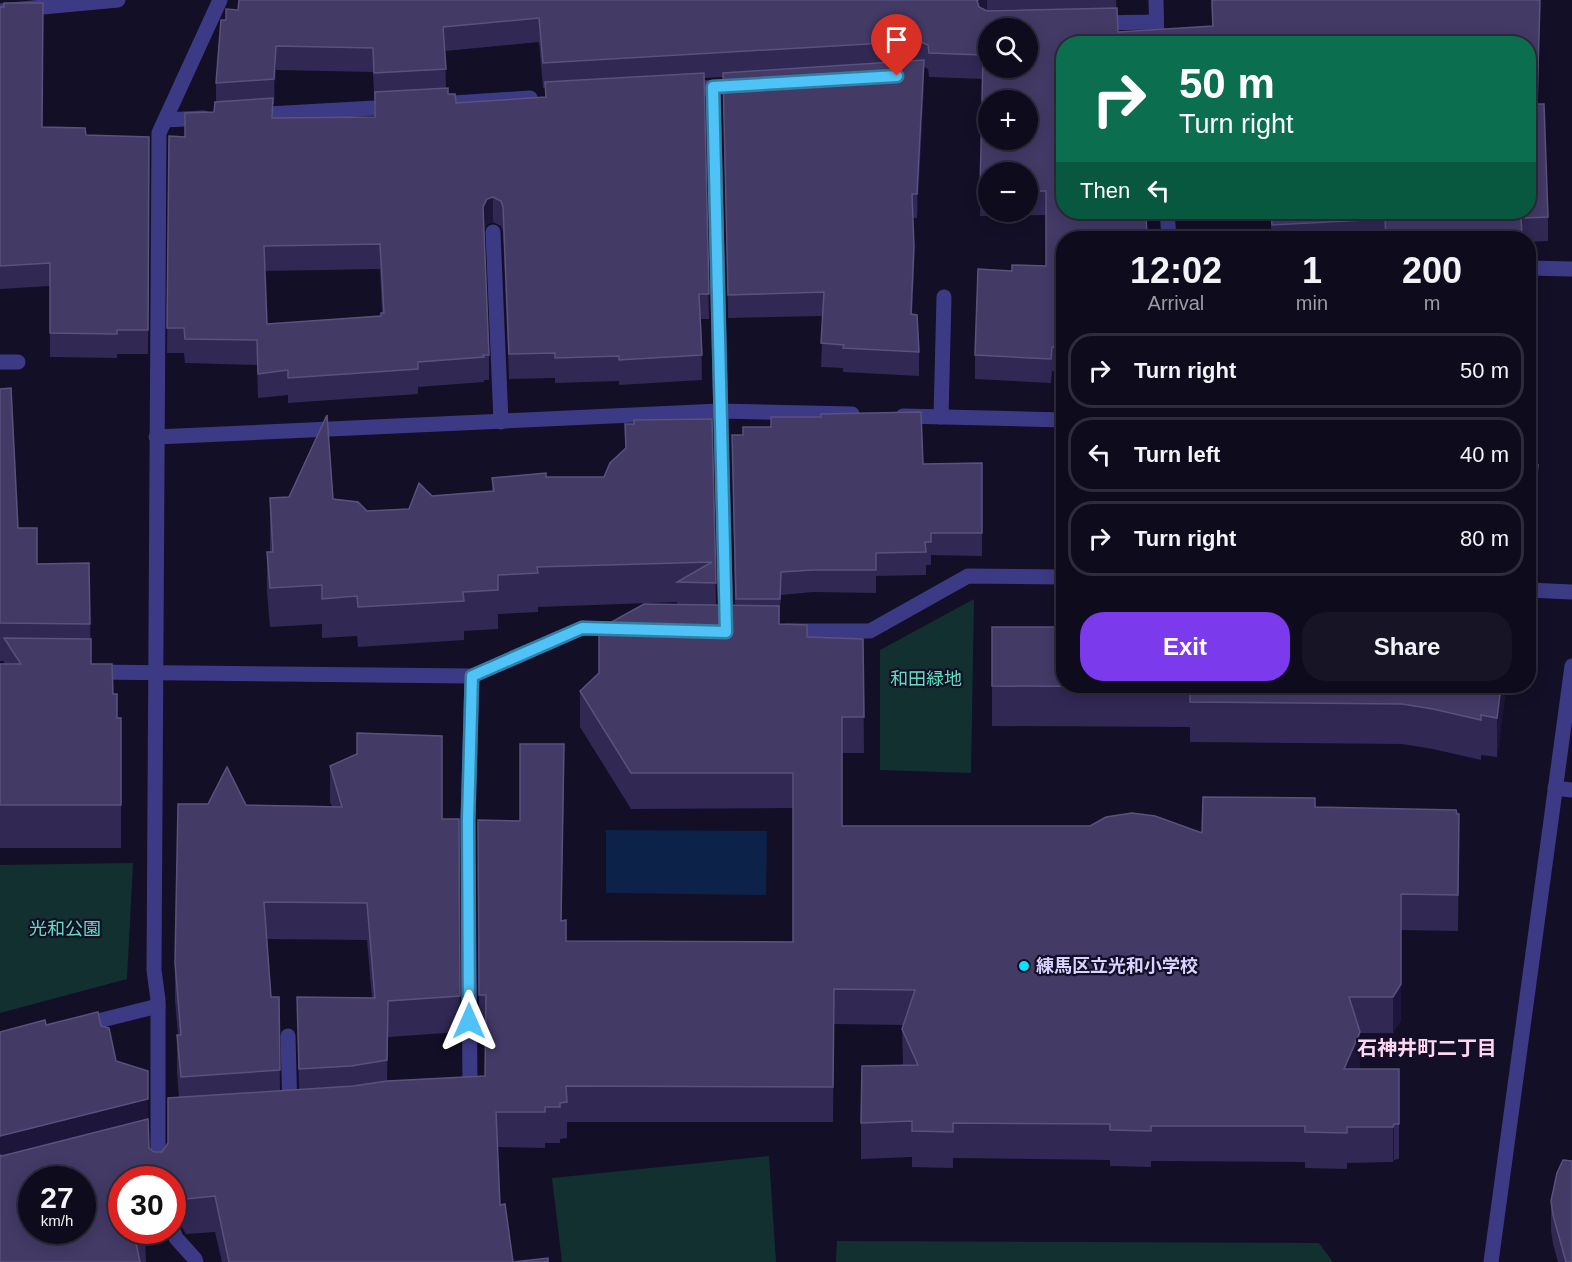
<!DOCTYPE html>
<html lang="en">
<head>
<meta charset="utf-8">
<style>
  body { margin:0; font-family:Arial,"Noto Sans JP",sans-serif; background:#171425; color:#f1f3f6; height:100vh; display:flex; flex-direction:column; font-size:22px; white-space:nowrap }
  * { box-sizing:border-box; margin:0 }
  p { font-size:20px; color:#9b9ba3 }
  .icon { flex:none; width:33px; height:33px; fill:none; stroke:currentColor; stroke-width:2; stroke-linecap:round; stroke-linejoin:round }
  .map { position:relative; flex:1; overflow:hidden }
  .side { position:absolute; left:1056px; top:231px; width:480px; height:462px; display:flex; flex-direction:column; background:#0e0b1c; border-radius:24px; box-shadow:0 3px 15px #0003,0 0 0 2px #2e2b3b }
  .side>* { flex:none }
  .hud { position:absolute; left:1056px; top:36px; width:480px; height:183px; border-radius:24px; box-shadow:0 3px 15px #0003,0 0 0 2px #2e2b3b; background:#0b6e4f; color:#fff; overflow:hidden }
  .controls { position:absolute; left:978px; top:18px; display:grid; gap:12px }
  .controls a { display:grid; place-items:center; width:60px; height:60px; border-radius:50%; background:#0e0b1c; box-shadow:0 3px 15px #0003,0 0 0 2px #2e2b3b; font-size:30px }
  .speed { position:absolute; left:18px; top:1166px; display:flex; gap:12px; font-size:30px; font-weight:700; text-align:center }
  .speed>* { display:grid; place-content:center; width:78px; height:78px; border-radius:50%; background:#0e0b1c; box-shadow:0 3px 15px #0003,0 0 0 2px #2e2b3b; line-height:1 }
  .speed small { font-size:15px; font-weight:400 }
  .speed .limit { border:9px solid #d22; background:#fff; color:#111 }
  .pin { position:absolute; display:grid; place-items:center; width:51px; height:51px; color:#fff; margin:-62px -26px; border-radius:50% 50% 50% 0; rotate:-45deg; box-shadow:0 0 6px #0007 }
  .pin .icon { rotate:45deg }
  .me { position:absolute; width:66px; margin:-33px; rotate:0deg; stroke-linejoin:round; filter:drop-shadow(0 0 4px #0008) }
  .turn { display:flex; align-items:center; gap:21px; height:126px; padding:0 24px; font-size:27px }
  .turn .icon { width:78px; height:78px; stroke-width:2.5 }
  .turn b { display:block; font-size:42px; line-height:51px }
  .then { display:flex; align-items:center; height:57px; padding:0 24px; background:#0003; gap:12px; font-size:22px }
  .eta { display:flex; justify-content:space-evenly; align-items:center; height:102px; text-align:center }
  .eta b { font-size:36px; font-weight:600; line-height:42px }
  .action { display:flex; gap:12px; margin-top:auto; padding:12px 24px }
  .action a { flex:1; height:69px; border-radius:24px; background:#7c3aed; color:#fff; font-size:24px; font-weight:600; line-height:69px; text-align:center }
  .action a+a { background:#171425; color:#f1f3f6 }
  ul { padding:0; list-style:none }
  li { display:flex; align-items:center; gap:18px; height:75px; margin:0 12px 9px; padding:0 12px; border:3px solid #2e2b3b; border-radius:24px }
  li div { flex:1 }
  li b { display:block; font-size:22px }
  li em { font-style:normal }
  .map>svg:first-child { display:block }
  .green { fill:#12302f }
  .water { fill:#0c2248 }
  .lines { fill:none; stroke-linecap:round; stroke-linejoin:round }
  .minor { stroke:#3d3a85; stroke-width:15 }
  .wall { fill:#312854; fill-rule:evenodd }
  .shaded-wall { fill:#1d163a }
  .building { fill:#433a66; stroke:#5a527e; stroke-width:1.5; fill-rule:evenodd }
  .route-casing { stroke:#337fa1; stroke-width:15 }
  .route { stroke:#4fc3f7; stroke-width:10 }
  .poi-dot { fill:#00e5ff; stroke:#130f26; stroke-width:2 }
  .labels { text-anchor:middle; stroke-width:4.5; stroke-linejoin:round; paint-order:stroke }
  .park-label { font-size:18px; fill:#5fe0c0; stroke:#130f26 }
  .poi-label { font-size:18px; font-weight:bold; fill:#d9d4ff; stroke:#130f26; text-anchor:start }
  .neighbourhood-label { font-size:20px; font-weight:bold; fill:#ffd6f0; stroke:#130f26 }
</style>
</head>
<body>
<div class="map">
<svg width="1572" height="1262" viewBox="0 0 1572 1262">
  <rect width="100%" height="100%" fill="#130f26"/>
  <!-- green -->
  <g class="green">
    <path d="M974 599 971 773 880 770V650Z"/>
    <path d="M133 863 127 979 0 1013V865Z"/>
    <path d="M769 1156 776 1262H562L552 1178Z"/>
    <path d="M837 1241 1319 1243 1333 1262H836Z"/>
  </g>
  <!-- water -->
  <path class="water" d="M606 830 767 831 766 895 606 893Z"/>
  <g class="lines">
    <!-- minor -->
    <g class="minor">
      <path d="M1156 0 1157 44"/>
      <path d="M0 11 118 0"/>
      <path d="M1099 23 1156 22"/>
      <path d="M713 87 726 626"/>
      <path d="M683 89 743 86"/>
      <path d="M438 104 530 98"/>
      <path d="M252 115 393 107"/>
      <path d="M165 120 204 118"/>
      <path d="M1167 212 1169 238"/>
      <path d="M493 232 501 422"/>
      <path d="M1528 268 1572 269"/>
      <path d="M0 362H18"/>
      <path d="M903 416 1064 420"/>
      <path d="M941 417 944 297"/>
      <path d="M156 437 720 411 852 414"/>
      <path d="M1528 590 1572 592"/>
      <path d="M788 631H870L968 576 1064 577"/>
      <path d="M93 672 472 676 582 628 620 629"/>
      <path d="M1555 788 1572 790"/>
      <path d="M82 1025 158 1006"/>
      <path d="M288 1036 290 1111"/>
      <path d="M465 1095 470 1087 468 821 472 676"/>
      <path d="M158 1179V1000L154 970 159 133 220 0"/>
      <path d="M172 1228 176 1238 195 1259 196 1262"/>
      <path d="M1491 1262 1572 666"/>
    </g>
  </g>
  <!-- wall -->
  <g class="wall">
    <path d="M239 0H1116L1118 32 1212 26 1211 0H1540L1538 104 1548 217V241L1528 242V238H1271V212H1528L1064 44V372L1052 371 1051 383 975 379V355L1012 271 1046 266V215L980 216 983 79 929 77 928 69 924 67V84L917 218H913L914 271 912 315 919 352V376L843 372V368L821 367 823 316 728 318 723 77 704 78 709 319H701L702 380 619 385V381L555 383V378L509 379 503 232 501 226 493 222 487 224 484 230 489 355V380H484V382L418 387V394L288 403V395L258 398 257 365 185 363 184 353H167L169 136 185 137V113L214 112 216 102V83L226 20 238 10ZM539 42 543 88H545V97L456 103 448 94 446 88 445 51ZM276 70 373 72 375 117 273 118V104H274ZM988 172H1028V212H988ZM380 269 382 313 381 316 267 324 265 271Z"/>
    <path d="M0 7 42 127 86 135 149 137 148 354H117V358L50 357V286L0 289Z"/>
    <path d="M0 389 18 528 37 564 89 563 91 664 113 694 117 718H121V848H0V664H4V661H0Z"/>
    <path d="M712 419 716 605H735L732 435 923 464 982 463V556L931 555V565H926V575L876 576V593L813 592 781 595 779 624 807 637 863 639 864 753H842V826L1202 833 1315 807 1459 850 1458 931 1401 930V1020L1393 1033H1360L1359 1069H1399V1159L1394 1160 1393 1162 1347 1163V1169L1305 1168V1162L1151 1161V1167L1110 1166V1160L953 1158V1168L912 1167V1157L861 1159V1123L903 1065 902 1029 904 1025 834 1024 833 1122H567V1138L560 1139V1143H545V1148L497 1147 500 1205 513 1262H548H222L215 1232 186 1234 178 1221 172 1218V1179H122V1230H165V1236L145 1238 146 1262H0L46 1025 101 1026 116 1061 148 1119 149 1148 154 1152H162L168 1143 179 1098 177 1072V1035H178L175 1000V963L246 805 332 806 330 802V766L442 819H459L460 1032 388 1037 387 1081 485 1076V1030L479 1031 478 820 520 821 564 780 561 921 566 941 793 942V808L631 809 580 727V691L677 604V602L538 607V612L498 614V629L464 631V640L358 647 357 636 322 638V624L270 627 267 591V552H270V498L333 499 367 511 409 509 432 496 492 491V478L604 477 625 449 634 424ZM267 939 367 940 372 998 297 997 299 1090 280 1091 279 997H271Z"/>
    <path d="M992 627 1506 686 1497 757 1481 755V760L1433 749 1402 744 1190 742V727L992 726Z"/>
    <path d="M1551 1201 1572 1262H1558L1553 1244 1551 1230Z"/>
  </g>
  <!-- shaded-wall -->
  <g class="shaded-wall">
    <path d="M978 0H987V16L981 18 977 1Z"/>
    <path d="M276 46V70L274 104V79Z"/>
    <path d="M924 60V84L917 218V194Z"/>
    <path d="M493 197V222L487 224 483 232V207L487 199Z"/>
    <path d="M914 247V271L911 338V314Z"/>
    <path d="M1538 465V489L1529 577V552Z"/>
    <path d="M1501 686H1506V691L1497 757V718Z"/>
    <path d="M564 744V780L561 956V921Z"/>
    <path d="M1459 814V850L1458 931V895Z"/>
    <path d="M1401 930V1020L1393 1033V997Z"/>
    <path d="M1360 1032V1067L1344 1105V1069Z"/>
    <path d="M148 1099V1135L0 1172V1136Z"/>
    <path d="M1394 1124V1160L1393 1162V1127Z"/>
  </g>
  <!-- building -->
  <g class="building">
    <path d="M239 0H978L977 1 979 7 987 11 1117 8 1118 32 1213 26 1212 0H1540L1537 104H1544L1548 217 1521 218 1522 236 1521 238H1386L1385 219 1272 225 1271 212H1528V44H1064V212H1146L1147 238H1064V347H1052L1051 359 975 355 978 269 1012 271V265L1046 266V191H1028V172H988V192H980L983 55 929 53 928 45 919 41 543 63 539 18 443 27 446 69 374 73 373 48 276 46 274 79 216 83 221 20H226V9L238 10ZM988 28H1028V68H988ZM988 100H1028V140H988Z"/>
    <path d="M4 3H43L42 127 85 128 86 135 149 137 148 330H117V334L50 333V263L0 266V7H4Z"/>
    <path d="M924 60 917 194H912L914 247 911 314 917 315 919 352 843 348 844 345 821 343 824 292 728 295 723 73Z"/>
    <path d="M704 73 709 294H699L702 355 619 360V356L555 358V353L509 354 503 207 501 201 493 197 487 199 483 207 489 355H483L484 357 418 362V369L288 378V370L258 374 257 340 185 339 184 328H167L169 136 185 137V113L214 112 215 102 273 98 272 118 375 117V92L448 88V94H455L456 103 546 97 545 82ZM380 244 384 313H381V316L267 324 264 246Z"/>
    <path d="M11 388 18 528H37V564L89 563 90 624 0 623V389Z"/>
    <path d="M921 412 923 464 982 463V533H931V542H925L926 552 876 553V570H813L781 572 780 599H736L732 435H743V427H771V417H821V414Z"/>
    <path d="M327 415 333 499 358 502 367 511 409 509 419 483 432 496 494 491 492 478 546 473V477H604L610 463 626 448 625 424H634V420L712 419 716 583 677 582 712 562 537 567 538 573 498 575V590L463 592 464 601 358 607 357 596 322 599V585L270 588 267 552H273L270 498 289 497Z"/>
    <path d="M1528 464 1538 465 1529 552H1528Z"/>
    <path d="M644 604 779 606V624L807 625V637L863 639 864 717H842V826H1090L1106 817 1132 813 1155 816 1202 833 1203 797 1315 798V807L1456 810 1457 814H1459L1458 895 1401 894V984L1393 997H1349L1360 1032 1344 1069H1399V1124H1394L1393 1127H1347V1133L1305 1132V1126H1151V1131L1110 1130V1124L953 1123V1132L912 1131V1121L861 1123 862 1066 918 1065 902 1029 915 990 834 989 833 1087 566 1086 567 1102 560 1103V1107H545V1112H496L500 1205 505 1204 513 1262 548 1258V1262H229L215 1196 186 1199 178 1185 172 1183V1179H122V1230H143L146 1241 136 1243 140 1262H0V1155L2 1156 148 1119 149 1148 154 1152H162L168 1143V1098L353 1086 387 1081 485 1076 486 995H479L478 820 520 821V744H564L561 921 566 920V941L793 942V773H631L580 691 599 673V629ZM32 1179H82V1230H32Z"/>
    <path d="M992 627H1064V686H1501L1497 718 1481 715V720L1433 709 1402 704 1190 702V687L992 686Z"/>
    <path d="M4 638 91 639V664H112L113 694H117V718H121V805H0V664H21Z"/>
    <path d="M357 733 442 736V819H459L460 996 388 1001 387 1060 351 1066 299 1069 297 997 375 998 367 903 264 902 271 997H279L280 1070 181 1077 177 1035H181L175 963 178 804H208L227 767 246 805 342 807 330 766 357 754Z"/>
    <path d="M98 1012 101 1026 109 1028 116 1061 148 1071V1099L0 1136V1032L45 1020 46 1025Z"/>
    <path d="M1563 1160 1572 1161V1262H1566L1553 1215 1551 1201 1557 1173Z"/>
  </g>
  <g class="lines">
    <!-- route casing -->
    <g class="route-casing">
      <path id="route" d="M469 1021 468 821 472 676 582 628 726 632 713 87 897 76"/>
    </g>
    <!-- route -->
    <use href="#route" class="route"/>
  </g>
  <!-- markers -->
  <circle class="poi-dot" cx="1024" cy="966" r="6"/>
  <g class="labels">
    <!-- park labels -->
    <g class="park-label">
      <text x="926" y="685">和田緑地</text>
      <text x="65" y="935">光和公園</text>
    </g>
    <!-- poi labels -->
    <g class="poi-label">
      <text x="1036" y="972">練馬区立光和小学校</text>
    </g>
    <!-- neighbourhood labels -->
    <g class="neighbourhood-label">
      <text x="1427" y="1055">石神井町二丁目</text>
    </g>
  </g>
</svg>
<div class="controls">
<a><svg class="icon" aria-label="search" viewBox="0 0 24 24"><circle cx="10" cy="10" r="6"/><path d="M15 15l6 6"/></svg></a>
<a>+</a>
<a>−</a>
</div>
<div class="speed"><div>27<small>km/h</small></div><div class="limit">30</div></div>
<div class="pin" style="left:897px;top:76px;background:#d93025"><svg class="icon" aria-label="arrive" viewBox="0 0 24 24"><path d="M6 21V4h12l-3 4 3 4H6"/></svg></div>
<svg class="me" style="left:469px;top:1021px" viewBox="-20 -20 40 40"><path d="M0-17L14 15 0 8-14 15z" fill="#4fc3f7" stroke="#fff" stroke-width="4"/></svg>
<div class="hud">
<div class="turn"><svg class="icon" aria-label="right" viewBox="0 0 24 24"><path d="M7 20v-9h11M14 6l5 5-5 5"/></svg><div><b>50 m</b>Turn right</div></div>
<div class="then">Then<svg class="icon" aria-label="left" viewBox="0 0 24 24"><path d="M17 20v-9H6M10 6l-5 5 5 5"/></svg></div>
</div>
<section class="side">
<div class="eta">
<div><b>12:02</b><p>Arrival</p></div>
<div><b>1</b><p>min</p></div>
<div><b>200</b><p>m</p></div>
</div>
<ul>
<li><svg class="icon" aria-label="right" viewBox="0 0 24 24"><path d="M7 20v-9h11M14 6l5 5-5 5"/></svg><div><b>Turn right</b></div><em>50 m</em></li>
<li><svg class="icon" aria-label="left" viewBox="0 0 24 24"><path d="M17 20v-9H6M10 6l-5 5 5 5"/></svg><div><b>Turn left</b></div><em>40 m</em></li>
<li><svg class="icon" aria-label="right" viewBox="0 0 24 24"><path d="M7 20v-9h11M14 6l5 5-5 5"/></svg><div><b>Turn right</b></div><em>80 m</em></li>
</ul>
<div class="action"><a>Exit</a><a>Share</a></div>
</section>
</div>
</body>
</html>
